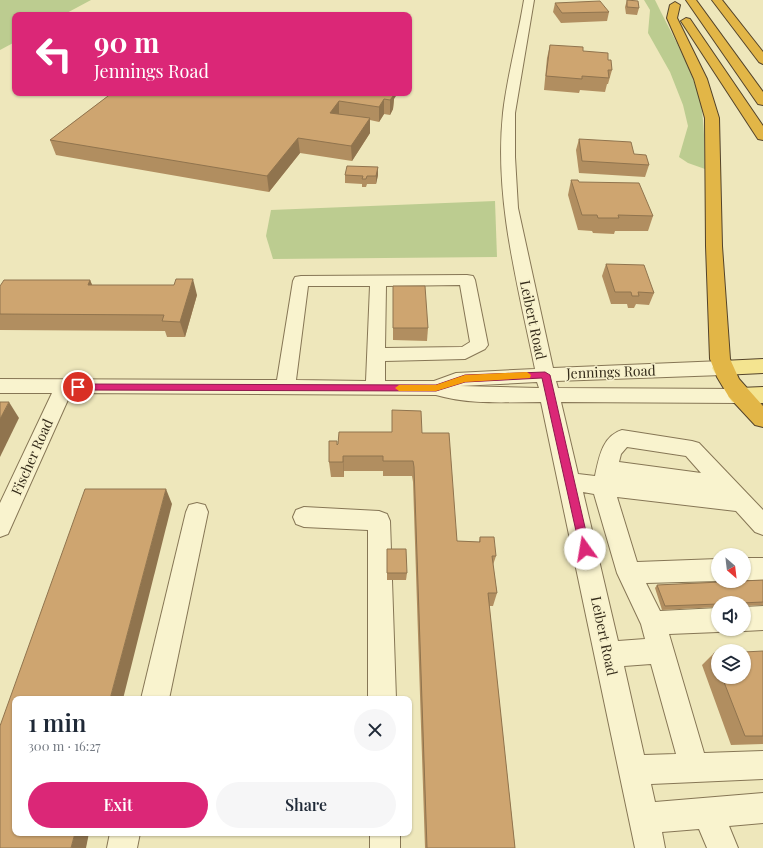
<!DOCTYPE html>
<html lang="en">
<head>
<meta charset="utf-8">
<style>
  body { margin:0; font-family:"Playfair Display",serif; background:#f6f6f7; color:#1f2937; height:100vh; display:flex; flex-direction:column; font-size:15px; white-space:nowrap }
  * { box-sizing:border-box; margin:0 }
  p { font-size:13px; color:#747a83 }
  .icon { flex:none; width:22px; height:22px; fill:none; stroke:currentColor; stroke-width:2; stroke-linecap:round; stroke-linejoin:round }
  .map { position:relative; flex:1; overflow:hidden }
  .panel { position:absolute; left:12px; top:696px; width:400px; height:140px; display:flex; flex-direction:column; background:#fff; border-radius:8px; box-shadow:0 1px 3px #0004 }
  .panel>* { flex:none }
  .guide { position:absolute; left:12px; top:12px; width:400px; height:84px; border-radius:8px; box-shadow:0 1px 3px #0004; background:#db2777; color:#fff; overflow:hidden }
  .needle { width:26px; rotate:152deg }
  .buttons { position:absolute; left:711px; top:548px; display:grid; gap:8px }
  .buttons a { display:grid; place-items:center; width:40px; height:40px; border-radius:50%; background:#fff; box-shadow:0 1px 3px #0004; font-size:20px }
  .pin { position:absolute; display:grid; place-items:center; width:34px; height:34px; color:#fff; margin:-17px; border:2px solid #fff; border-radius:50%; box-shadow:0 1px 4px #0007 }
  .me { position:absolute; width:44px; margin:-22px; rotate:347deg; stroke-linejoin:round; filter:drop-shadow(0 0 3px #0008) }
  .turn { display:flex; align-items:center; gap:14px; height:84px; padding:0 16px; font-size:18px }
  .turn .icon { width:52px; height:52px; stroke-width:2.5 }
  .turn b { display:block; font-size:28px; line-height:34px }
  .round { display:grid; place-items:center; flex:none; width:42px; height:42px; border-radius:21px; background:#f6f6f7 }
  .head { display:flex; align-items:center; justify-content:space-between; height:68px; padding:0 16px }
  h1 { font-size:24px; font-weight:600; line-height:30px }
  .button { display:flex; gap:8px; margin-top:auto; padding:8px 16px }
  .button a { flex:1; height:46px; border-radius:24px; background:#db2777; color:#fff; font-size:16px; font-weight:600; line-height:46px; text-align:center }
  .button a+a { background:#f6f6f7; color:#1f2937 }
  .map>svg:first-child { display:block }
  .green { fill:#bccc90 }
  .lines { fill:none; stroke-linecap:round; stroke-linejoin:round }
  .minor-casing { stroke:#867655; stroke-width:2 }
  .major-casing { stroke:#53432a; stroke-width:2 }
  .highway-casing { stroke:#53432a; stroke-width:2 }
  .minor { fill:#f9f3ce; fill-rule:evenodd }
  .major { fill:#f4e490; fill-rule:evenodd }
  .highway { fill:#e2b647; fill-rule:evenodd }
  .wall { fill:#b18e60 }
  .shaded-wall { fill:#90744e }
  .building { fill:#cea570; stroke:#90744e }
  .route { fill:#db2777; stroke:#8e194d }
  .slow { fill:#f59e0b }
  .labels { text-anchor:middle; stroke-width:3; stroke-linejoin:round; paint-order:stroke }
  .street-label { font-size:14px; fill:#342b1a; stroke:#f6f0cb }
</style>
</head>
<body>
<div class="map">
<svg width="763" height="848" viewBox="0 0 763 848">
  <rect width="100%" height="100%" fill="#eee7bb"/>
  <!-- green -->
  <g class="green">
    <path d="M0 0H91L63 15H15V42L0 50Z"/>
    <path d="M644 0H655C669 29 693 70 700 101 705 123 704 147 705 169L688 163 679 157 688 126 683 105 670 72 648 33 650 10Z"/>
    <path d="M495 201 497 257 273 259 266 236 271 210Z"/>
  </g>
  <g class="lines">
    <!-- minor casing -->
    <g class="minor-casing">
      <g id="minor">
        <path d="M524 0H534L515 113V157L518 208 553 368 722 361 729 363 731 368 729 373 722 375 556 381 558 388 739 389 746 391 749 396 746 401 739 403 561 402 578 474 595 476C599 458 602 436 622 430L692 441 699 443 763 510V535L755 532 736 511 617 497 637 562 718 559V581L646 583 660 611 718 608V629H726L718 632 669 634 704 753 763 751V779L651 784 655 802 763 793V823L729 826 738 848H707L699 829 662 832 665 848H635L541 402C506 402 470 405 436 395L71 393 8 534 0 537V503L52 393H0V379L277 380 293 281 295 277 301 276 467 275 473 276 475 280 488 345 485 349 465 359 385 361V381H434L456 373 535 369C518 285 494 200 503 113 507 77 518 37 524 0ZM460 285 470 342 462 347 385 348 386 286ZM308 286H370L366 381 296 380ZM537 382 539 388 460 386ZM627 447 686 456 701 473 619 462 621 454ZM583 492 594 494 617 573 641 624 645 639 618 641ZM651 664 676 754 644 755 624 666Z"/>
        <path d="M197 503 205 505 208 512 169 699H141L186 512 189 505Z"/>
        <path d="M304 507 379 511 387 514 390 521 396 699H368V530L304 527 296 524 293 517 296 510Z"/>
        <rect x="744" y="558" width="19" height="22"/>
        <path d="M763 606V630L744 631 739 629H744V607Z"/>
        <path d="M110 833H140L137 848H107Z"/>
        <rect x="370" y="833" width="30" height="15"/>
      </g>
    </g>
    <!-- major casing -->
    <g class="major-casing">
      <g id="major">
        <path d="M763 359V373L722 375 715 373 712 368 715 363 722 361Z"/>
        <path d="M763 387V403L739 404 732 402 728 396 732 390 739 388Z"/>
      </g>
    </g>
    <!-- highway casing -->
    <g class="highway-casing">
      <g id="highway">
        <path d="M686 0H696L763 92V105L758 104Z"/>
        <path d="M712 0H722L763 52V64L759 62Z"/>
        <path d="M675 2 680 5 677 18 707 79 719 118 722 246 730 359 739 379 763 406V427L755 425 729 397 717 377 710 359 706 246 705 118 694 79 667 18 670 5Z"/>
        <path d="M686 18 690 19 763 126V140L758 139 681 21Z"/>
      </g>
    </g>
    <!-- minor -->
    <use href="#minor" class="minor"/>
    <!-- major -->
    <use href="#major" class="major"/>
    <!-- highway -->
    <use href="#highway" class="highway"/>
  </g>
  <!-- wall -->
  <g class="wall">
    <path d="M627 0 639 8 637 15 626 14 625 7Z"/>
    <path d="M555 3 609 12 607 21 561 23 553 12Z"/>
    <path d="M550 45 608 60 612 70 608 84H607L605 92 580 90 579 93 544 90 547 58Z"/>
    <path d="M112 93 394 99 393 109 390 115 384 114 379 122 370 120V133L352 161 300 153 269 192 56 155 50 140Z"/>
    <path d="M579 139 634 154 649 165 645 177 579 173 576 150Z"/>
    <path d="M378 167V175L376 184H367L366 187H362V184L345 183V175Z"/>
    <path d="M571 180 653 216 648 231H615L614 234 593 233 592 231 578 230 568 195Z"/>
    <path d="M606 264 654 293 649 305 636 304 634 308H628L627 304H611L602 276Z"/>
    <path d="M90 280 92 285 197 295 185 337H167L165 331 0 330V286Z"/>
    <path d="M393 298 428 328 427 341 393 340Z"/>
    <path d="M392 410 422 433 457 541 479 542 480 537 496 556 493 565 497 593 493 606H489L515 848H425L413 482 412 476H383V471H344V477H331L329 462 337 445 392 432Z"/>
    <path d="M387 549 407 573 406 580H387Z"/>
    <path d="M763 580V605L744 606V603H718V607L662 610 655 588 657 585Z"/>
    <path d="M763 651V744L731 745 702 665 714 653H718V677H744Z"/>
  </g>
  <!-- shaded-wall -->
  <g class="shaded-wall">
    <path d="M388 93H398L394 99 393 109 390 115V100H388Z"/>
    <path d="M384 99V114L379 122V107Z"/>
    <path d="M339 101V116L330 113Z"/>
    <path d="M370 118V133L352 161 351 146Z"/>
    <path d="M298 138 300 153 269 192 267 176Z"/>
    <path d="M378 167V175L376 184V176Z"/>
    <path d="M193 279 197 295 185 337 180 322Z"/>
    <path d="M90 280 97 296 88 285Z"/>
    <path d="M9 402 19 418 0 457V419Z"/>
    <path d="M343 456 344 471V477L343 462Z"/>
    <path d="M166 489 172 504 123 699H110Z"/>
    <path d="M75 833H89L86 848H71Z"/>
  </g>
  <!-- building -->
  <g class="building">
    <path d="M627 0 638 1 639 8 627 7Z"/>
    <path d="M600 1 609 12 562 13 555 3Z"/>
    <path d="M550 45 583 47V51L608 53V60H611L612 70H608L609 78 582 76V79L546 76Z"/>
    <path d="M112 93H388V94L394 95 390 100 384 99 379 107 339 101 330 113 370 118 351 146 298 138 267 176 50 140Z"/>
    <path d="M579 139 631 142 634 154 646 155 649 165 582 161Z"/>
    <path d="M347 166 378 167 376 176H367L366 179H362L363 176 345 175Z"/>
    <path d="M571 180H578L579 182 639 183 653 216 618 215 619 218H598L597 215H582Z"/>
    <path d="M606 264 644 265 654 293 638 292 639 296H632L631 292H615Z"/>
    <path d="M176 279H193L180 322 162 321 164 315 0 314V286L4 280H90L88 285H174Z"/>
    <path d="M393 286H425L428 328H393Z"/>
    <path d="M0 402H9L0 419Z"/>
    <path d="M392 410 421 411 422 433H449L457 541 480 542V537H494L496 556H492L497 593H488L515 848H427L414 467 413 461H383V456H343V462H329V441H337V445L338 444 339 432H392Z"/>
    <path d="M85 489H166L110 699H15V833H75L71 848H0V726Z"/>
    <path d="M387 549H406L407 573H387Z"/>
    <path d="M763 580V602L741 603H718V604L665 606 657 585Z"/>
    <path d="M763 651V736H745L722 677H744V652Z"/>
    <path d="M714 653H718V665Z"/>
  </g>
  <!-- route -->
  <path class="route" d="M545 372 550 375 590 549 589 553 585 554 581 553 580 549 542 378 465 382 436 391 78 390 74 387 78 384 436 385 465 375Z"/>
  <!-- slow -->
  <path class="slow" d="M527 372 531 375 530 378 465 382 436 391H399L395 388 399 385H436L465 375Z"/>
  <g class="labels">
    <!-- street labels -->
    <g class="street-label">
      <text transform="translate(533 320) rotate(78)" y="5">Leibert Road</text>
      <text transform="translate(611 372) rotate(-2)" y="5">Jennings Road</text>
      <text transform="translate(32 457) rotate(-66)" y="5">Fischer Road</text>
      <text transform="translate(604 636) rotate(78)" y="5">Leibert Road</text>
    </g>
  </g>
</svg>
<div class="buttons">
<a><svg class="needle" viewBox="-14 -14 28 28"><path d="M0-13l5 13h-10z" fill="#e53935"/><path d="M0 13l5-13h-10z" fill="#747a83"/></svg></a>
<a><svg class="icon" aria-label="sound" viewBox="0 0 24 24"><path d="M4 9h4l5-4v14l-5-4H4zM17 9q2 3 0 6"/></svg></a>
<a><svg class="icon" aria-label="layers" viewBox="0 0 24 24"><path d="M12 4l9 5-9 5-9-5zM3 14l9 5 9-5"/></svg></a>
</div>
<div class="pin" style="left:78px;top:387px;background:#d93025"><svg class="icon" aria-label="arrive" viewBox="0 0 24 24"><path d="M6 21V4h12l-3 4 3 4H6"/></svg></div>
<svg class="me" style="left:585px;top:549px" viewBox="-20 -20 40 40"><circle r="19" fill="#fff"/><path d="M0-13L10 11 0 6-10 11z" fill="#db2777"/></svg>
<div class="guide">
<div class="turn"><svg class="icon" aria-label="left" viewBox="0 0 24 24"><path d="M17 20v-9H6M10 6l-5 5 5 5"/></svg><div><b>90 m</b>Jennings Road</div></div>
</div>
<section class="panel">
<div class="head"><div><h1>1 min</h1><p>300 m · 16:27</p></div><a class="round"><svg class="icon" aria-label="close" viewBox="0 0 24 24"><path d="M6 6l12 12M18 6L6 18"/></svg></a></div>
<div class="button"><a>Exit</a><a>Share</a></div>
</section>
</div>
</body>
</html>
